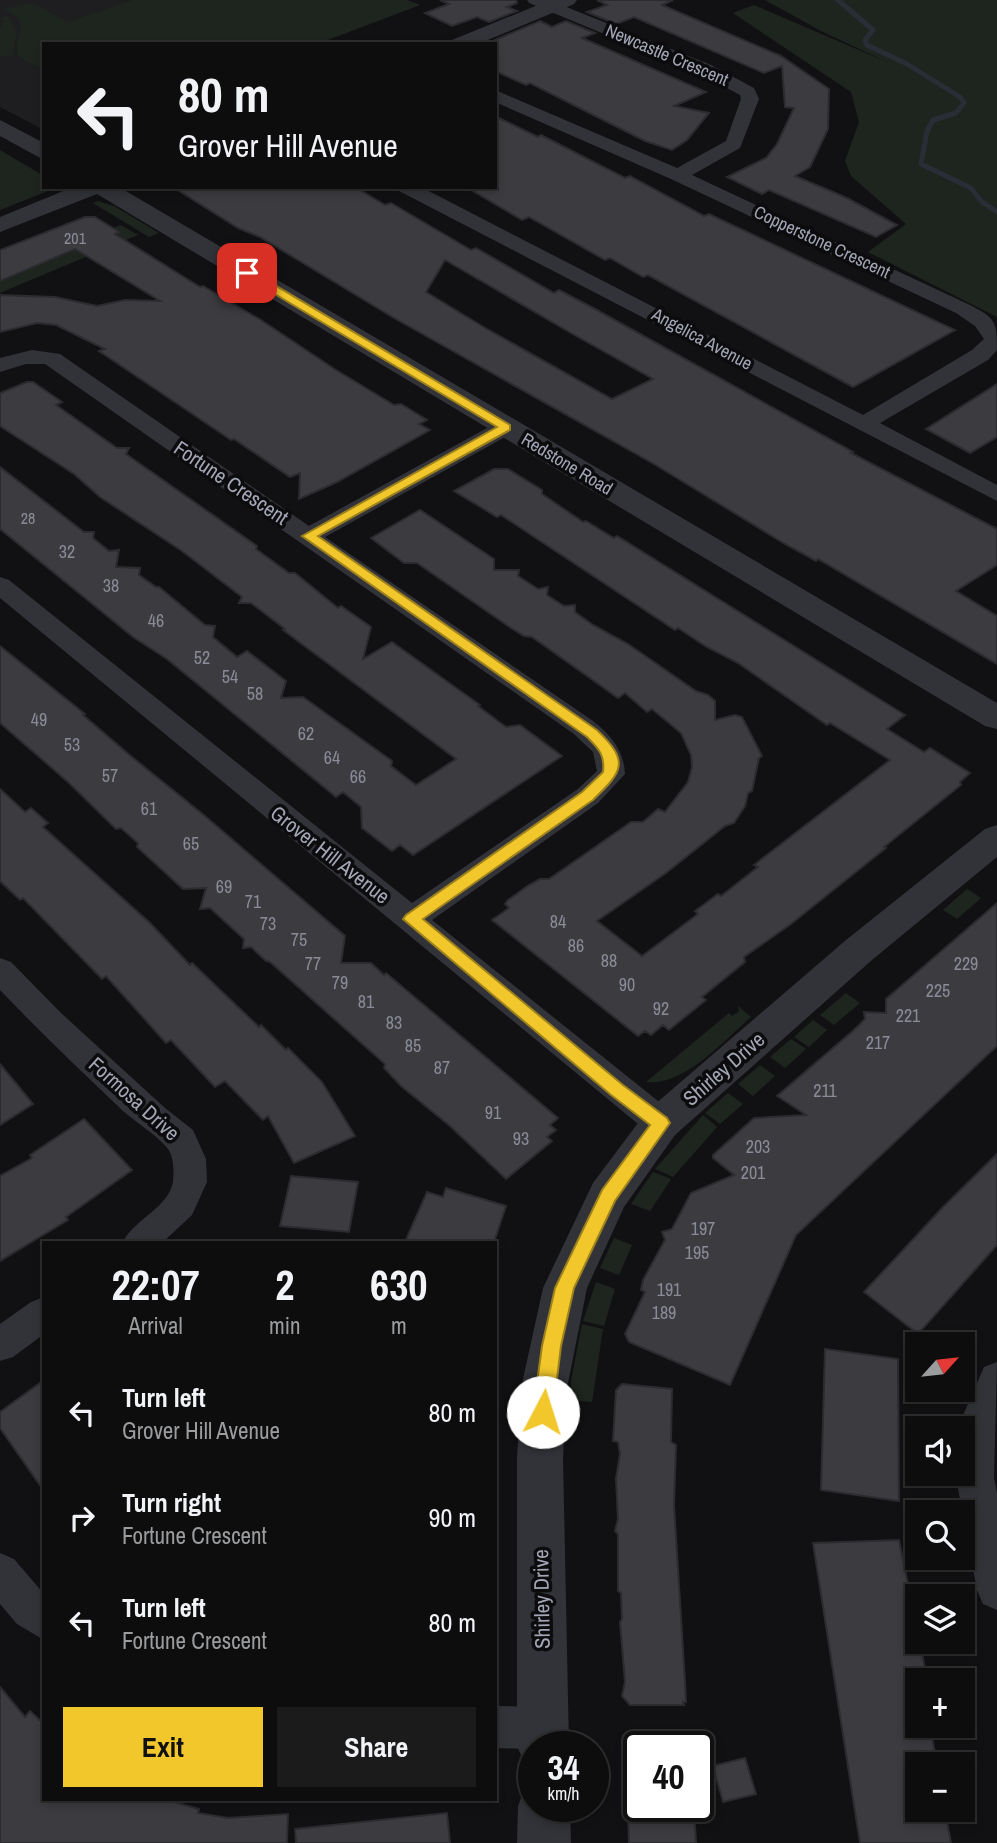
<!DOCTYPE html>
<html lang="en">
<head>
<meta charset="utf-8">
<style>
  body { margin:0; font-family:"Archivo Narrow",sans-serif; background:#1b1b1c; color:#f1f3f6; height:100vh; display:flex; flex-direction:column; font-size:26px; white-space:nowrap }
  * { box-sizing:border-box; margin:0 }
  p { font-size:23px; color:#9a9c9e }
  .icon { flex:none; width:38px; height:38px; fill:none; stroke:currentColor; stroke-width:2; stroke-linecap:round; stroke-linejoin:round }
  .map { position:relative; flex:1; overflow:hidden }
  .drawer { position:absolute; left:42px; top:1241px; width:455px; height:560px; display:flex; flex-direction:column; background:#0d0d0e; border-radius:0px; box-shadow:0 4px 10px #0003,0 0 0 2px #2d2d2e }
  .drawer>* { flex:none }
  .guide { position:absolute; left:42px; top:42px; width:455px; height:147px; border-radius:0px; box-shadow:0 4px 10px #0003,0 0 0 2px #2d2d2e; background:#0d0d0e; color:#f1f3f6; overflow:hidden }
  .needle { width:46px; rotate:63deg }
  .controls { position:absolute; left:905px; top:1332px; display:grid; gap:14px }
  .controls a { display:grid; place-items:center; width:70px; height:70px; border-radius:0px; background:#0d0d0e; box-shadow:0 4px 10px #0003,0 0 0 2px #2d2d2e; font-size:35px }
  .speed { position:absolute; left:518px; top:1731px; display:flex; gap:14px; font-size:35px; font-weight:700; text-align:center }
  .speed>* { display:grid; place-content:center; width:91px; height:91px; border-radius:50%; background:#0d0d0e; box-shadow:0 4px 10px #0003,0 0 0 2px #2d2d2e; line-height:1 }
  .speed small { font-size:18px; font-weight:400 }
  .speed .limit { border:4px solid #111; border-radius:10px; background:#fff; color:#111 }
  .pin { position:absolute; display:grid; place-items:center; width:60px; height:60px; color:#fff; margin:-30px; border-radius:14px; box-shadow:0 4px 10px #0006 }
  .me { position:absolute; width:77px; margin:-38px; rotate:5deg; stroke-linejoin:round; filter:drop-shadow(0 0 5px #0008) }
  .turn { display:flex; align-items:center; gap:24px; height:147px; padding:0 21px; font-size:32px }
  .turn .icon { width:91px; height:91px; stroke-width:2.5 }
  .turn b { display:block; font-size:49px; line-height:60px }
  .eta { display:flex; justify-content:space-evenly; align-items:center; height:119px; text-align:center }
  .eta b { font-size:42px; font-weight:700; line-height:49px }
  .button { display:flex; gap:14px; margin-top:auto; padding:14px 21px }
  .button a { flex:1; height:80px; border-radius:0px; background:#f1c72b; color:#111; font-size:28px; font-weight:700; line-height:80px; text-align:center }
  .button a+a { background:#1b1b1c; color:#f1f3f6 }
  ul { padding:0; list-style:none }
  li { display:flex; align-items:center; gap:21px; height:105px; padding:0 21px }
  li div { flex:1 }
  li b { display:block; font-size:26px }
  li em { font-style:normal }
  .map>svg:first-child { display:block }
  .built { fill:#1e1d20 }
  .green { fill:#1e251f }
  .lines { fill:none; stroke-linecap:round; stroke-linejoin:round }
  .stream { stroke:#282e36; stroke-width:5 }
  .building { fill:#3c3b40; stroke:#2c2b2f; stroke-width:2; fill-rule:evenodd }
  .minor { fill:#323338; fill-rule:evenodd }
  .tertiary { fill:#323338; fill-rule:evenodd }
  .route { fill:#f1c72b; stroke:#9d811c; stroke-width:2 }
  .labels { text-anchor:middle; stroke-width:7; stroke-linejoin:round; paint-order:stroke }
  .far-number-label { font-size:16px; fill:#898b97 }
  .far-street-label { font-size:18px; fill:#a3a6b4; stroke:#0c0c0e }
  .number-label { font-size:18px; fill:#898b97 }
  .street-label { font-size:21px; fill:#a3a6b4; stroke:#0c0c0e }
</style>
</head>
<body>
<div class="map">
<svg width="997" height="1843" viewBox="0 0 997 1843">
  <rect width="100%" height="100%" fill="#111113"/>
  <!-- built -->
  <path class="built" d="M0 0H407L420 5 317 44H44V130L0 107Z"/>
  <!-- green -->
  <g class="green">
    <path d="M133 0H407L420 5 317 44H44V70L19 57C10 36 37 23 2 9L33 3 68 22Z"/>
    <path d="M765 0H997V317L868 252 906 224 851 176 845 161 859 122 851 92 733 13 754 5 887 62 821 31Z"/>
    <path d="M8 16 17 31 12 57 0 56V30L3 22 1 17Z"/>
    <path d="M0 150 44 176V187H58L0 210Z"/>
    <path d="M98 201 114 206 159 233 149 237 93 203Z"/>
    <path d="M121 225 138 235 0 293V278L24 271 118 232 113 228Z"/>
    <path d="M967 889 981 898 957 919 943 910Z"/>
    <path d="M846 993 860 1003 834 1025 820 1015Z"/>
    <path d="M738 1006 751 1017C723 1041 685 1086 646 1082L729 1013 732 1016 739 1011Z"/>
    <path d="M813 1020 827 1030 809 1047 794 1037Z"/>
    <path d="M791 1039 806 1049 785 1068 770 1057Z"/>
    <path d="M760 1065 775 1076 753 1096 738 1084Z"/>
    <path d="M728 1093 743 1104 720 1124 705 1113Z"/>
    <path d="M703 1115 717 1127 673 1177 655 1169Z"/>
    <path d="M653 1172 671 1179 650 1211 631 1204Z"/>
    <path d="M614 1238 632 1245 619 1275 600 1268Z"/>
    <path d="M596 1282 615 1289 604 1326 583 1321Z"/>
    <path d="M582 1324 603 1329 592 1402 571 1400V1381Z"/>
  </g>
  <g class="lines">
    <!-- stream -->
    <path class="stream" d="M838 0 873 30 865 40 867 45 907 64 960 97 964 103 956 113 933 120 927 131 921 164 971 188 982 202 997 212"/>
  </g>
  <!-- building -->
  <g class="building">
    <path d="M440 0H516L517 3 507 7 517 11 489 22 477 17 452 26 425 13 449 4Z"/>
    <path d="M597 0H673L662 5 781 56 829 89 828 129 810 167 795 176 847 198 897 225 876 237 769 190 762 194 727 177 766 158 777 144 794 108 785 107 782 66 764 73 634 17 616 24 587 12 607 5Z"/>
    <path d="M540 21 552 27 566 21 595 33 582 38 706 92 674 106 709 113 687 140 672 150 645 141 530 83 526 85 495 71V40Z"/>
    <path d="M495 116 538 137 541 135 625 178 630 176 704 216 709 214 955 330 853 387 648 275 643 277 610 258 605 260 529 217 522 220 466 187H495Z"/>
    <path d="M173 187H355L385 205 391 203 471 250 476 248 554 293 559 290 595 309 853 452 851 453 997 529V565L956 591 997 616V664L818 559 816 561 785 544 654 464 394 318 260 237 238 228ZM445 260 578 337 653 379 612 399 487 329 426 292Z"/>
    <path d="M85 217H95L119 232 115 234 200 287 203 286 261 320 336 370 394 405 401 404 427 420 419 424 430 430 337 482 299 499 300 473 290 477 234 439 231 440 99 351 105 349 56 325 37 323 0 332V295L55 297 97 306 125 300 160 301 75 249 0 281V250Z"/>
    <path d="M27 382H33L62 402 56 405 117 448H129L126 454 257 546 256 549 289 573H295L338 608 341 606 371 627 363 659 392 642 480 705 478 706 506 727 520 725 562 756 413 855 400 845 392 851 362 828 361 807 343 792 336 797 167 659 133 637 0 529V467L84 532H94L93 538 109 551 119 550 116 567 140 568 139 575 156 587H159L205 625 215 626 213 637 237 657 247 651 286 681 281 698 303 697 392 761 391 766 416 785 456 759 283 630 285 629 251 603H239L242 597 182 551 100 497 74 474 0 426V393Z"/>
    <path d="M997 384V437L970 453 926 429Z"/>
    <path d="M494 469H508L542 490V494L583 522 586 521 614 538 617 536 905 715 887 729 924 752 930 748 970 773 960 782 961 785 884 847 886 848 791 924 744 957 745 962 702 997 706 1000 669 1030 663 1025 651 1035 645 1031 638 1036 492 920 509 908 505 904 508 900 529 885 540 879H549L631 822H643L658 809 665 812 688 782 692 767 691 755 681 733 652 709 647 712 625 693 618 698 532 637 524 636 508 626 417 563H404L371 538 420 510 494 559V570H519L518 576 538 589 548 587 547 595 564 606 575 605V612L593 625 628 644 696 691 708 695 715 701V720L735 715 742 717 762 756 759 758 752 791 748 793 745 806 734 823 725 826 666 873 597 921 642 956 698 914 695 911 718 894 721 896 758 867 754 865 890 760 830 723 827 725 738 663 705 646 678 628 675 630 501 515 497 517 454 491Z"/>
    <path d="M0 646 85 714 83 715 132 757 205 816 345 936 341 963H371L384 975 386 973 558 1118 550 1125 556 1130 547 1137 552 1141 506 1179 450 1126 401 1086 384 1068 385 1064 270 962 266 961 251 947 243 948 244 939 210 908 200 909 206 888 183 889 137 847 138 843 121 828 116 829 68 782 0 723Z"/>
    <path d="M0 789 25 812 31 808 48 823 43 827 150 923 190 965 192 963 259 1027 261 1025 286 1050 288 1048 322 1082 355 1136 294 1163 268 1116 263 1120 225 1081 215 1087 171 1040 166 1043 106 976 102 979 23 898 20 900 0 881Z"/>
    <path d="M997 903V1046L796 1235 730 1385 629 1342 625 1334 645 1292 641 1290 643 1280 665 1240 662 1232 672 1229 691 1193 734 1175 713 1158V1155L754 1118 806 1115 777 1096 855 1029 865 1019 864 1012 886 1013V999Z"/>
    <path d="M0 1064 33 1104 0 1125Z"/>
    <path d="M84 1119 132 1170 66 1217 68 1220 0 1261V1176L32 1158 30 1155Z"/>
    <path d="M997 1154V1245L918 1334 864 1292 943 1207Z"/>
    <path d="M291 1176 358 1182 349 1232 280 1226Z"/>
    <path d="M446 1188 506 1206 494 1242H405L427 1192 443 1197Z"/>
    <path d="M825 1349 898 1359 899 1501 821 1490Z"/>
    <path d="M44 1380V1491L0 1428V1412Z"/>
    <path d="M622 1384 672 1389 671 1442 676 1445 674 1505 685 1682 686 1702H683L684 1705H630L622 1696 625 1682 620 1622 622 1619 621 1593 618 1591V1534L615 1531 618 1519 616 1479 620 1454 618 1442 613 1441 616 1390Z"/>
    <path d="M899 1540 917 1629V1642H920L927 1680H917V1732L931 1731 937 1764H917V1810H945L951 1843H860L813 1543Z"/>
    <path d="M0 1687 25 1717 30 1711 44 1724V1799H164L199 1809 198 1813 228 1818 288 1814 287 1843H0Z"/>
    <path d="M745 1758 756 1794 723 1802 713 1766Z"/>
    <path d="M635 1806H694L696 1843H629L628 1815Z"/>
    <path d="M447 1813 450 1843H296L295 1829Z"/>
  </g>
  <g class="lines">
    <!-- minor -->
    <g class="minor">
      <path d="M527 0H549L711 65 754 88 759 99 740 148 692 175 970 305C996 319 997 321 997 350L988 360 880 423 997 485V501L399 191 397 187H421L863 415 972 350 984 339 975 326 956 313 671 179 495 102V90L677 168 726 141 741 99 740 95 699 73 529 3Z"/>
      <path d="M32 350 60 354 309 526 498 422H514L517 427 514 432 325 537 593 721C611 735 624 751 625 774L598 803 432 920 673 1113 677 1123 673 1133 661 1137 649 1133 0 598V577L9 580 412 903 578 789 597 771 593 752 574 734 45 364H26L0 372V358Z"/>
      <path d="M0 958 11 962 61 1013 165 1108 193 1130 206 1159 207 1182 192 1215 163 1242H123C134 1219 170 1207 173 1181 174 1172 174 1157 168 1149 159 1137 136 1122 123 1111 81 1071 40 1032 0 990Z"/>
      <path d="M44 1297V1334L13 1357 0 1361V1324L31 1302Z"/>
      <path d="M997 1362 994 1478 997 1493V1610L983 1604 977 1590 956 1478V1474H962V1428L958 1427 984 1367Z"/>
      <path d="M0 1553 14 1559 44 1594V1640L17 1624 0 1604Z"/>
      <path d="M495 1706 543 1707 558 1713 564 1728 558 1743 549 1746H534V1749L495 1748Z"/>
    </g>
    <!-- tertiary -->
    <g class="tertiary">
      <path d="M550 0H577L574 4 478 44H449L452 40Z"/>
      <path d="M0 120 44 143V160L0 136Z"/>
      <path d="M73 187H119L997 703V729L985 726 97 194 0 232V217Z"/>
      <path d="M997 825V857L872 960 675 1135 624 1207 587 1288 567 1388 563 1458 569 1746H534V1768L525 1764 517 1746V1458L521 1388 543 1288 593 1183 647 1111 846 940 985 829Z"/>
      <path d="M534 1784V1806H570L571 1843H517L518 1806 525 1787Z"/>
    </g>
  </g>
  <!-- route -->
  <path class="route" d="M243 271H251L510 425V430L318 536 597 730C631 762 622 772 593 800L423 919 623 1085 667 1118 670 1123 615 1201 574 1288 561 1346 553 1412 550 1418 543 1421 536 1418 533 1412 542 1346 555 1288 602 1190 650 1125 611 1095 403 919 406 915 582 792 603 772C605 755 599 749 587 737L302 536 497 427 243 275Z"/>
  <g class="labels">
    <!-- far-number labels -->
    <g class="far-number-label">
      <text x="75" y="244">201</text>
      <text x="28" y="524">28</text>
    </g>
    <!-- far-street labels -->
    <g class="far-street-label">
      <text transform="translate(667 55) rotate(23)" y="6">Newcastle Crescent</text>
      <text transform="translate(822 242) rotate(25)" y="6">Copperstone Crescent</text>
      <text transform="translate(702 339) rotate(28)" y="6">Angelica Avenue</text>
      <text transform="translate(567 464) rotate(31)" y="6">Redstone Road</text>
    </g>
    <!-- number labels -->
    <g class="number-label">
      <text x="67" y="558">32</text>
      <text x="111" y="592">38</text>
      <text x="156" y="627">46</text>
      <text x="202" y="664">52</text>
      <text x="230" y="683">54</text>
      <text x="255" y="700">58</text>
      <text x="39" y="726">49</text>
      <text x="306" y="740">62</text>
      <text x="72" y="751">53</text>
      <text x="332" y="764">64</text>
      <text x="110" y="782">57</text>
      <text x="358" y="783">66</text>
      <text x="149" y="815">61</text>
      <text x="191" y="850">65</text>
      <text x="224" y="893">69</text>
      <text x="253" y="908">71</text>
      <text x="558" y="928">84</text>
      <text x="268" y="930">73</text>
      <text x="299" y="946">75</text>
      <text x="576" y="952">86</text>
      <text x="609" y="967">88</text>
      <text x="313" y="970">77</text>
      <text x="966" y="970">229</text>
      <text x="340" y="989">79</text>
      <text x="627" y="991">90</text>
      <text x="938" y="997">225</text>
      <text x="366" y="1008">81</text>
      <text x="661" y="1015">92</text>
      <text x="908" y="1022">221</text>
      <text x="394" y="1029">83</text>
      <text x="878" y="1049">217</text>
      <text x="413" y="1052">85</text>
      <text x="442" y="1074">87</text>
      <text x="825" y="1097">211</text>
      <text x="493" y="1119">91</text>
      <text x="521" y="1145">93</text>
      <text x="758" y="1153">203</text>
      <text x="753" y="1179">201</text>
      <text x="703" y="1235">197</text>
      <text x="697" y="1259">195</text>
      <text x="669" y="1296">191</text>
      <text x="664" y="1319">189</text>
    </g>
    <!-- street labels -->
    <g class="street-label">
      <text transform="translate(231 483) rotate(34)" y="7">Fortune Crescent</text>
      <text transform="translate(330 855) rotate(38)" y="7">Grover Hill Avenue</text>
      <text transform="translate(724 1069) rotate(-41)" y="7">Shirley Drive</text>
      <text transform="translate(134 1099) rotate(42)" y="7">Formosa Drive</text>
      <text transform="translate(542 1599) rotate(-91)" y="7">Shirley Drive</text>
    </g>
  </g>
</svg>
<div class="controls">
<a><svg class="needle" viewBox="-14 -14 28 28"><path d="M0-13l5 13h-10z" fill="#e53935"/><path d="M0 13l5-13h-10z" fill="#9a9c9e"/></svg></a>
<a><svg class="icon" aria-label="sound" viewBox="0 0 24 24"><path d="M4 9h4l5-4v14l-5-4H4zM17 9q2 3 0 6"/></svg></a>
<a><svg class="icon" aria-label="search" viewBox="0 0 24 24"><circle cx="10" cy="10" r="6"/><path d="M15 15l6 6"/></svg></a>
<a><svg class="icon" aria-label="layers" viewBox="0 0 24 24"><path d="M12 4l9 5-9 5-9-5zM3 14l9 5 9-5"/></svg></a>
<a>+</a>
<a>−</a>
</div>
<div class="speed"><div>34<small>km/h</small></div><div class="limit">40</div></div>
<div class="pin" style="left:247px;top:273px;background:#d93025"><svg class="icon" aria-label="arrive" viewBox="0 0 24 24"><path d="M6 21V4h12l-3 4 3 4H6"/></svg></div>
<svg class="me" style="left:543px;top:1412px" viewBox="-20 -20 40 40"><circle r="19" fill="#fff"/><path d="M0-13L10 11 0 6-10 11z" fill="#f1c72b"/></svg>
<div class="guide">
<div class="turn"><svg class="icon" aria-label="left" viewBox="0 0 24 24"><path d="M17 20v-9H6M10 6l-5 5 5 5"/></svg><div><b>80 m</b>Grover Hill Avenue</div></div>
</div>
<section class="drawer">
<div class="eta">
<div><b>22:07</b><p>Arrival</p></div>
<div><b>2</b><p>min</p></div>
<div><b>630</b><p>m</p></div>
</div>
<ul>
<li><svg class="icon" aria-label="left" viewBox="0 0 24 24"><path d="M17 20v-9H6M10 6l-5 5 5 5"/></svg><div><b>Turn left</b><p>Grover Hill Avenue</p></div><em>80 m</em></li>
<li><svg class="icon" aria-label="right" viewBox="0 0 24 24"><path d="M7 20v-9h11M14 6l5 5-5 5"/></svg><div><b>Turn right</b><p>Fortune Crescent</p></div><em>90 m</em></li>
<li><svg class="icon" aria-label="left" viewBox="0 0 24 24"><path d="M17 20v-9H6M10 6l-5 5 5 5"/></svg><div><b>Turn left</b><p>Fortune Crescent</p></div><em>80 m</em></li>
</ul>
<div class="button"><a>Exit</a><a>Share</a></div>
</section>
</div>
</body>
</html>
